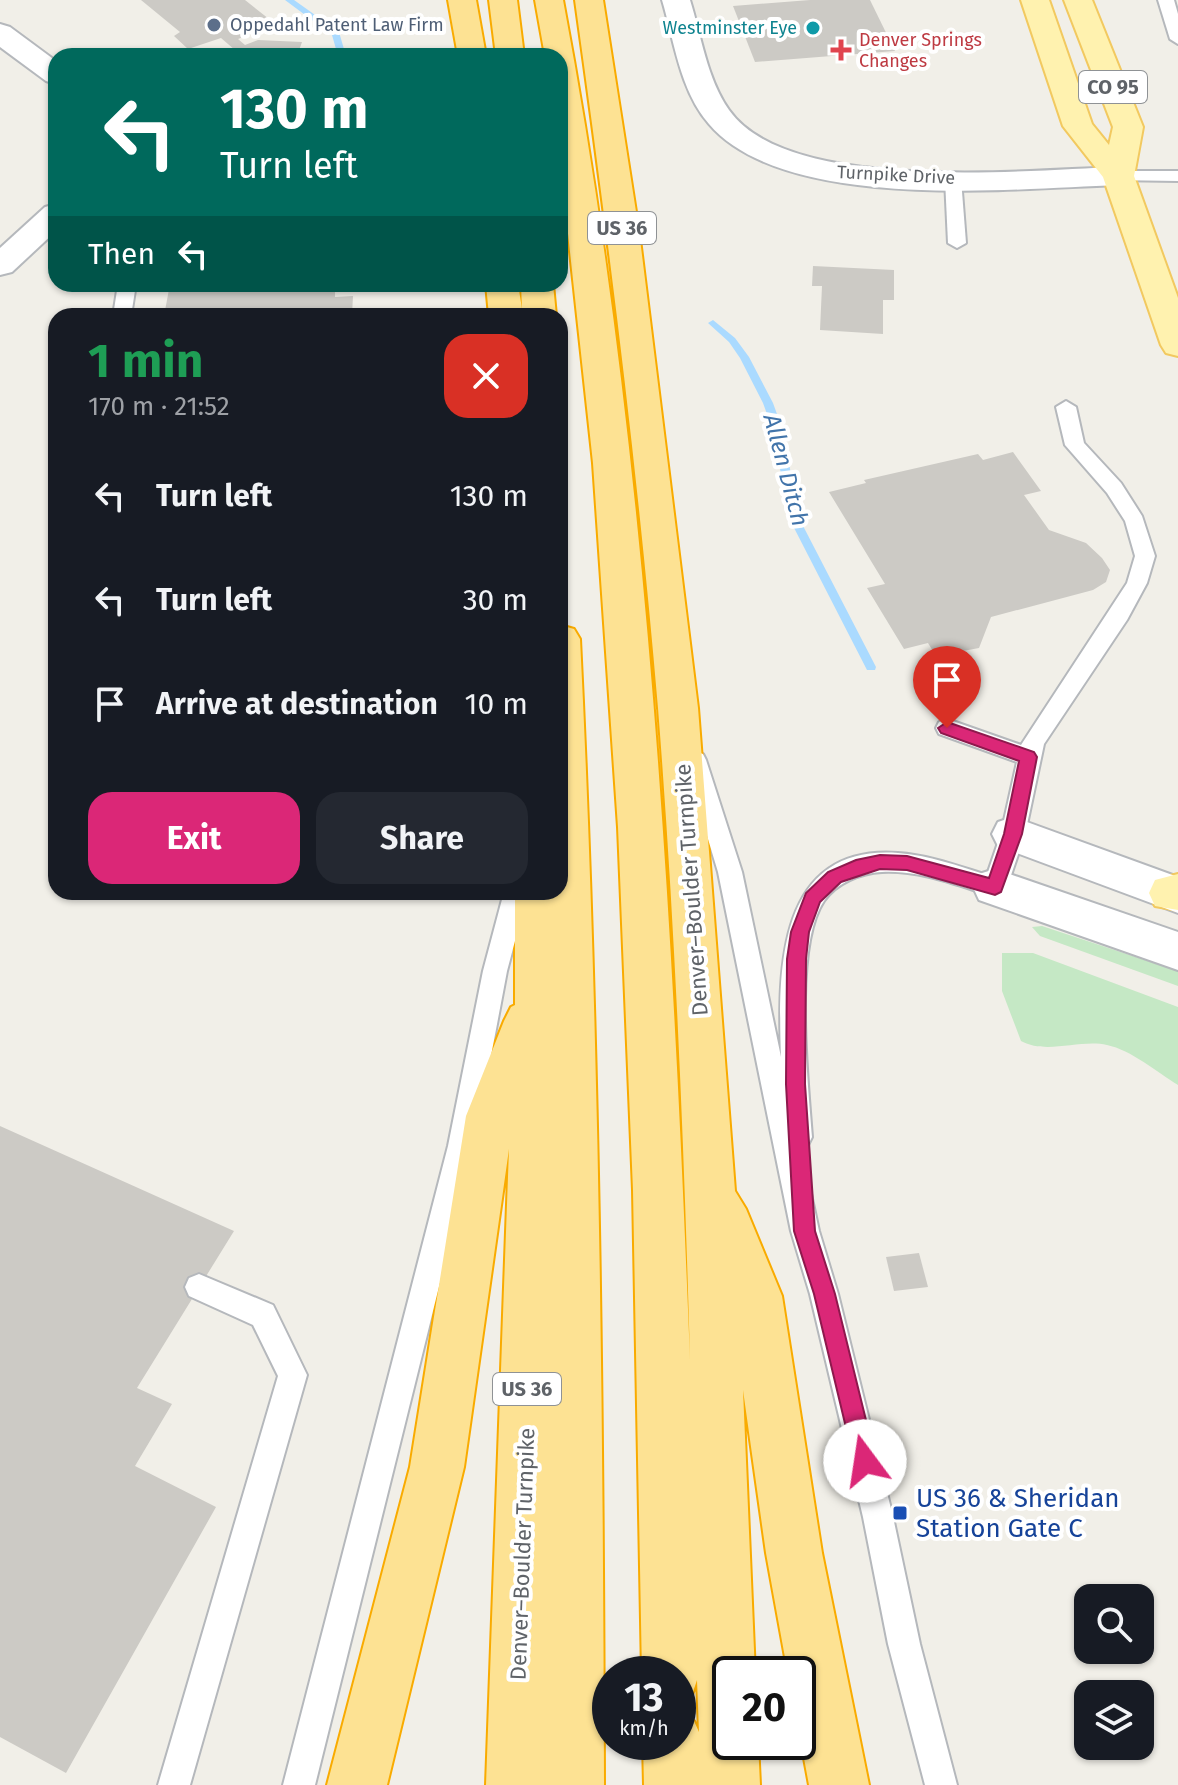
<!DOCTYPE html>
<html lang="en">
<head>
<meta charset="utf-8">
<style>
  body { margin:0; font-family:"Fira Sans",sans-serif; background:#242831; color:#f1f3f6; height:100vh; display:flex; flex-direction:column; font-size:30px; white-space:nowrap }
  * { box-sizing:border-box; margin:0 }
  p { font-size:26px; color:#9ea1a6 }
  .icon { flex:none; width:44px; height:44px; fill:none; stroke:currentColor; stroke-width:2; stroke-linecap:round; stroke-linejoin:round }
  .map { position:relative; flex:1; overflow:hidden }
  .drawer { position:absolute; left:48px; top:308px; width:520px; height:592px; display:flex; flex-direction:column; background:#171b24; border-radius:24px; box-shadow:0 2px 6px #0004 }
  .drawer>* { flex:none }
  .top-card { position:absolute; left:48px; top:48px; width:520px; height:244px; border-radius:24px; box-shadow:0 2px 6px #0004; background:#00695c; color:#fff; overflow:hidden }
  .buttons { position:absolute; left:1074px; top:1584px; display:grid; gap:16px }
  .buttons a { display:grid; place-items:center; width:80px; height:80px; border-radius:16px; background:#171b24; box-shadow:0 2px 6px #0004; font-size:40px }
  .speed { position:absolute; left:592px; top:1656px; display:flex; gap:16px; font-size:40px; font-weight:700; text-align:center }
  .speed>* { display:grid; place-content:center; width:104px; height:104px; border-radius:50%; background:#171b24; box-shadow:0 2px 6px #0004; line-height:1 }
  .speed small { font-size:20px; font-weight:400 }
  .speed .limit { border:4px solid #111; border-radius:12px; background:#fff; color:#111 }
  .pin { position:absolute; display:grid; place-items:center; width:68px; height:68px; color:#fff; margin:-82px -34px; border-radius:50% 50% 50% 0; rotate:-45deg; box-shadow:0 0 8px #0007 }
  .pin .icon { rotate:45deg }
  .me { position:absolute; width:88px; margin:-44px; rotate:346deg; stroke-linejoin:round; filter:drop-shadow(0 0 6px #0008) }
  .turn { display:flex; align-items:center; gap:28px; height:168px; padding:0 40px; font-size:36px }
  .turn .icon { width:104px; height:104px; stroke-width:2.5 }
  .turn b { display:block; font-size:56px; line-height:68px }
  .then { display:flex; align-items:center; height:76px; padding:0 40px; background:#0003; gap:16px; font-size:30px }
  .round { display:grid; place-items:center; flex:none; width:84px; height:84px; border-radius:24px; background:#242831 }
  .summary { display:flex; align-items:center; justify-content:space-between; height:136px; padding:0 40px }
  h1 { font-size:48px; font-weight:700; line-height:60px; color:#1e9e55 }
  .primary-button { display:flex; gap:16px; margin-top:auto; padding:16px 40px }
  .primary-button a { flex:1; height:92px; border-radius:24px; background:#db2777; color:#fff; font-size:32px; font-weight:700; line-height:92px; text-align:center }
  .primary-button a+a { background:#242831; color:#f1f3f6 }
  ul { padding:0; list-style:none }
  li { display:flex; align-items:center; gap:24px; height:104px; padding:0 40px }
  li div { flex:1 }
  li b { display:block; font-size:30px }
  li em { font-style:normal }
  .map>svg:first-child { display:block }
  .green { fill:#c5e8c5 }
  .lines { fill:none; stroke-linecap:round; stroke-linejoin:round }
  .stream { fill:#aadaff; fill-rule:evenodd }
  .building { fill:#cccac5 }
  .service-casing { stroke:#b5b8bc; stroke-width:4 }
  .minor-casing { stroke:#b5b8bc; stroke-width:4 }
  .primary-casing { stroke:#f2c960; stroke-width:4 }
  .motorway-casing { stroke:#f9ab00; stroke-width:4 }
  .service { fill:#fff; fill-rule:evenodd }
  .minor { fill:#fff; fill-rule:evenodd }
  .primary { fill:#fff2af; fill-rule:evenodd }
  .motorway { fill:#fde293; fill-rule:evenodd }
  .route { fill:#db2777; stroke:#8e194d; stroke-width:2 }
  .service-dot { fill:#5c6f8a; stroke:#fff; stroke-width:3 }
  .culture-dot { fill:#0f9aa8; stroke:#fff; stroke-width:3 }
  .health-dot { fill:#e0444e; stroke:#fff; stroke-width:3 }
  .transit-dot { fill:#1a4fb4; stroke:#fff; stroke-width:3 }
  .labels { text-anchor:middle; stroke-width:8; stroke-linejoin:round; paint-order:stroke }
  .far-service-label { font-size:18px; fill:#4e5e75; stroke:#fff; text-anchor:start }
  .far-culture-label { font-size:18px; fill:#0d838f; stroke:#fff; text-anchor:end }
  .far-health-label { font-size:18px; fill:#be3a42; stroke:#fff; text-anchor:start }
  .far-street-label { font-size:18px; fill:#5f6368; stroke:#fff }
  .shield { fill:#fff; stroke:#8f9295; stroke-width:2 }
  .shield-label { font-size:20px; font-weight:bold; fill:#5f6368 }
  .street-label { font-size:22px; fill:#5f6368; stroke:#fff }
  .water-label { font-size:24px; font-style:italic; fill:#4174aa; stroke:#fff }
  .near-transit-label { font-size:26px; fill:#164399; stroke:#fff; text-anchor:start }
</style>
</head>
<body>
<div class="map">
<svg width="1178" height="1785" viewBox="0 0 1178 1785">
  <rect width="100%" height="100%" fill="#f1efe8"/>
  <!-- green -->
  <g class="green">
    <path d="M1042 926 1178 971V986L1040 936 1032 927Z"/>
    <path d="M1002 953H1033L1178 1007V1085C1157 1072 1131 1050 1107 1045 1080 1039 1046 1055 1021 1041L1002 991Z"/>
  </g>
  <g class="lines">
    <!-- stream -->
    <g class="stream">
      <path d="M285 0H294L339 32 346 56H338L332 35Z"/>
      <path d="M713 320 735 338 749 357 773 403 782 428 800 520 876 667 875 670H867L790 520 772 428 763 403 740 358 729 342 708 323Z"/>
    </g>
  </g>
  <!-- building -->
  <g class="building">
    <path d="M141 0H245L269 19 252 25 259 31 238 39 245 45 258 40 302 42 297 56H219L235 50 221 38 188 49 174 36 180 32Z"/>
    <path d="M810 0H870L895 51 755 62 733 6Z"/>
    <path d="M813 266 894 270V300H883V334L820 330 822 286H812Z"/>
    <path d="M170 284H335V297L353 296 352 315 164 316Z"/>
    <path d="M1013 452 1041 491 1024 495 1049 530 1086 543 1102 558 1110 570 1106 582 1093 590 991 617 979 648 936 656 928 643 904 649 867 588 885 584 829 492 866 483 864 480 978 454 983 460Z"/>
    <path d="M0 1126 234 1231 137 1388 172 1404 135 1466 216 1507 66 1773 0 1737Z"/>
    <path d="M919 1253 928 1287 894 1291 886 1257Z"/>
  </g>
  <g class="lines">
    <!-- service casing -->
    <g class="service-casing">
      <g id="service">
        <path d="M1158 0H1174L1178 14V44L1170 39Z"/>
        <path d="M1118 171H1178V181L1112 180 1110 176Z"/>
        <path d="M953 174 961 179 966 243 957 248 948 243 945 179Z"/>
        <path d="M118 284H136L131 316H113Z"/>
        <path d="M1066 401 1076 407 1084 443 1121 483 1142 516 1155 556 1147 583 1127 620 1044 744 1025 834 1007 887 1003 894 995 897C959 886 921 870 882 872 861 873 836 883 824 901 793 947 808 1081 812 1137L808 1145 801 1148 819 1231 838 1294 893 1517 920 1644 957 1785H925L888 1644 863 1517 810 1294 791 1231 718 872 684 760 687 754 695 751 703 754 706 760 742 872 781 1057C778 970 777 844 898 853 929 855 958 866 987 875L1001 834 1017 762 939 734 936 728 939 722 947 719 1021 745 1127 583 1135 556 1125 521 1107 493 1065 445 1056 407Z"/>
        <path d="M504 892H528L507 971 474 1146 315 1785H283L448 1146 483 971Z"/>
        <path d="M199 1274 273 1305 307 1375 190 1785H158L278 1376 253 1325 189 1296 185 1287 189 1278Z"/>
      </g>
    </g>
    <!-- minor casing -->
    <g class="minor-casing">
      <g id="minor">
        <path d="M662 0H690C701 35 707 79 729 110 788 194 1025 170 1118 167L1129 169 1134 176 1129 183 1118 185C1011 189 784 212 709 124 680 91 674 40 662 0Z"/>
        <path d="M0 24 10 27 56 61V84L46 81 0 47Z"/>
        <path d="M56 204V231L12 272 0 275V248L45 207Z"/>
        <path d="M1013 817 1178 877V913L998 846 992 834 998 822Z"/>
        <path d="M995 869 1178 932V970L979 900 973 887 979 874Z"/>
      </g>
    </g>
    <!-- primary casing -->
    <g class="primary-casing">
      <g id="primary">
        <path d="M1021 0H1049L1092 124 1109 145 1113 127 1064 0H1092L1143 127 1134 176 1178 298V356L1166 353 1161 345 1103 177 1063 126Z"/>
        <path d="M1178 874V910L1155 906 1149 893 1155 880Z"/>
      </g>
    </g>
    <!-- motorway casing -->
    <g class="motorway-casing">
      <g id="motorway">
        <path d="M448 0H476L486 56H458Z"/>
        <path d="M489 0H517L524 56H496Z"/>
        <path d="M535 0H563C647 446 672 905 690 1359 684 1142 675 924 658 708 638 472 608 235 575 0H603L639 231 698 708 735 1191 746 1209 782 1296 822 1553 869 1785H809L798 1726V1674H788L766 1553 743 1390 755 1674H730V1742H758L760 1785H644L643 1742H678V1714L694 1721 699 1732 697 1680 692 1695 678 1700V1674H642L633 1190 618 827 593 463 560 160V56H545Z"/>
        <path d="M486 284H518L522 309 521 284H553L556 316H489Z"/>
        <path d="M560 625 574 629 580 639C599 1021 603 1403 604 1785H486L509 1149 464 1467 387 1785H327L410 1467 466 1116 504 1021 511 1007 515 1005V892H560Z"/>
      </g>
    </g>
    <!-- service -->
    <use href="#service" class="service"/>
    <!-- minor -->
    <use href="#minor" class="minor"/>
    <!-- primary -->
    <use href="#primary" class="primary"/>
    <!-- motorway -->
    <use href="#motorway" class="motorway"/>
  </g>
  <!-- route -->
  <path class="route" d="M947 722 1034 752 1037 757 1022 834 1001 892 995 895 907 870 880 869 841 882 820 902 809 932 806 959 805 1084 815 1231 835 1294 876 1461 873 1469 865 1473 857 1469 854 1461 814 1294 794 1231 786 1084 787 959 791 932 806 893 828 872 856 860 880 855 907 856 989 878 1004 834 1019 761 941 733 938 728Z"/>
  <!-- markers -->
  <circle class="service-dot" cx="214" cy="25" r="8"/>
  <circle class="culture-dot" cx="813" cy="28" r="8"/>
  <path class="health-dot" d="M837 38h8v8h8v8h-8v8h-8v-8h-8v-8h8z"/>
  <rect class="transit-dot" x="892" y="1505" width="16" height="16" rx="4"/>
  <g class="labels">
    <!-- far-service labels -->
    <g class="far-service-label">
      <text x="230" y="31">Oppedahl Patent Law Firm</text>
    </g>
    <!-- far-culture labels -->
    <g class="far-culture-label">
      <text x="797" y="34">Westminster Eye</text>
    </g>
    <!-- far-health labels -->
    <g class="far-health-label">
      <text x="859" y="46">Denver Springs<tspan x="859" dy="21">Changes</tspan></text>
    </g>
    <!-- far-street labels -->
    <g class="far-street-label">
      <text transform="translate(896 175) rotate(3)" y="6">Turnpike Drive</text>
    </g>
    <!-- shield labels -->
    <g class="shield">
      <rect x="1079" y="71" width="68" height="32" rx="6"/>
      <rect x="588" y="212" width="68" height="32" rx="6"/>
      <rect x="493" y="1373" width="68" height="32" rx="6"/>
    </g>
    <g class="shield-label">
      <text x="1113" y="94">CO 95</text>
      <text x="622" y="235">US 36</text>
      <text x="527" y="1396">US 36</text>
    </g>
    <!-- street labels -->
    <g class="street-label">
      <text transform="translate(691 890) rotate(-94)" y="8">Denver–Boulder Turnpike</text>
      <text transform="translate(522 1554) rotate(-88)" y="8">Denver–Boulder Turnpike</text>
    </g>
    <!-- water labels -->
    <g class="water-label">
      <text transform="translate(786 470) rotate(75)" y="8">Allen Ditch</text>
    </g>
    <!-- near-transit labels -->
    <g class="near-transit-label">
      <text x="916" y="1507">US 36 &amp; Sheridan<tspan x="916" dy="30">Station Gate C</tspan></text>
    </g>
  </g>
</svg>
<div class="buttons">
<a><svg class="icon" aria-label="search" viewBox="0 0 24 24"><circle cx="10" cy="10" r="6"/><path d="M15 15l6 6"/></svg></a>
<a><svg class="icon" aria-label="layers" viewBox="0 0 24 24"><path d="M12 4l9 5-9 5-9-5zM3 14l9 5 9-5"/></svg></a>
</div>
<div class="speed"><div>13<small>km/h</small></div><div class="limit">20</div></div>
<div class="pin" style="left:947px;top:728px;background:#d93025"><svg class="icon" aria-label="arrive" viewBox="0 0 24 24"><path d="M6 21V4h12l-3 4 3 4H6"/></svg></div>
<svg class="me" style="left:865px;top:1461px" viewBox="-20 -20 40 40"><circle r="19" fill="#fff"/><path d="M0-13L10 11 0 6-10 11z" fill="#db2777"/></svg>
<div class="top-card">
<div class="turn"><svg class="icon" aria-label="left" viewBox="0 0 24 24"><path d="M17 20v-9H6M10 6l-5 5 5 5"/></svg><div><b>130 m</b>Turn left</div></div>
<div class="then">Then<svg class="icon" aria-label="left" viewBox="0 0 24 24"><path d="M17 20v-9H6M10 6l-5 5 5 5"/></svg></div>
</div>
<section class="drawer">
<div class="summary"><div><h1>1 min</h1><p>170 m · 21:52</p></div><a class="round" style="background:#d93025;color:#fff"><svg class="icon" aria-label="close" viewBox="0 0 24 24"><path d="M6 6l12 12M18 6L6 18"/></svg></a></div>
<ul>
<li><svg class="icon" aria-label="left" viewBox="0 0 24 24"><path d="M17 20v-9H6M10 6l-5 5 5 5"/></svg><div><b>Turn left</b></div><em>130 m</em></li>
<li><svg class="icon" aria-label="left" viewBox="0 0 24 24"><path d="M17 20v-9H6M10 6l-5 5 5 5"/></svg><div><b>Turn left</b></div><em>30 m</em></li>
<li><svg class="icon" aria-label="arrive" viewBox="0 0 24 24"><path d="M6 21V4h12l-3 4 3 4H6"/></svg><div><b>Arrive at destination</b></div><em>10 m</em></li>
</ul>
<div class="primary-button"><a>Exit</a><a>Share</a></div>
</section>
</div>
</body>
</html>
